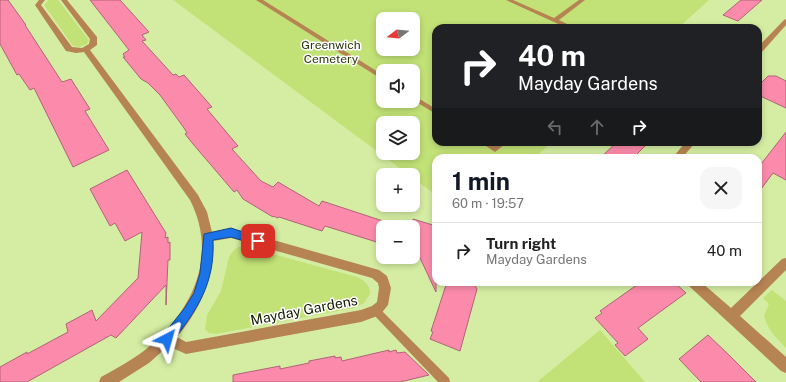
<!DOCTYPE html>
<html lang="en">
<head>
<meta charset="utf-8">
<style>
  body { margin:0; font-family:"Public Sans",sans-serif; background:#f6f6f6; color:#222; height:100vh; display:flex; flex-direction:column; font-size:15px; white-space:nowrap }
  * { box-sizing:border-box; margin:0 }
  p { font-size:13px; color:#767676 }
  .icon { flex:none; width:22px; height:22px; fill:none; stroke:currentColor; stroke-width:2; stroke-linecap:round; stroke-linejoin:round }
  .map { position:relative; flex:1; overflow:hidden }
  .side { position:absolute; left:432px; top:154px; width:330px; height:132px; display:flex; flex-direction:column; background:#fff; border-radius:12px; box-shadow:0 2px 6px #0003 }
  .side>* { flex:none }
  .banner { position:absolute; left:432px; top:24px; width:330px; height:122px; border-radius:12px; box-shadow:0 2px 6px #0003; background:#202124; color:#fff; overflow:hidden }
  .needle { width:26px; rotate:254deg }
  .tools { position:absolute; left:376px; top:12px; display:grid; gap:8px }
  .tools a { display:grid; place-items:center; width:44px; height:44px; border-radius:8px; background:#fff; box-shadow:0 2px 6px #0003; font-size:20px }
  .pin { position:absolute; display:grid; place-items:center; width:34px; height:34px; color:#fff; margin:-17px; border-radius:8px; box-shadow:0 2px 6px #0006 }
  .me { position:absolute; width:44px; margin:-22px; rotate:39deg; stroke-linejoin:round; filter:drop-shadow(0 0 3px #0008) }
  .turn { display:flex; align-items:center; gap:14px; height:84px; padding:0 20px; font-size:18px }
  .turn .icon { width:52px; height:52px; stroke-width:2.5 }
  .turn b { display:block; font-size:28px; line-height:34px }
  .lanes { display:flex; align-items:center; height:38px; padding:0 20px; background:#0003; justify-content:center; gap:20px; direction:ltr }
  .lanes .off { opacity:.35 }
  .round { display:grid; place-items:center; flex:none; width:42px; height:42px; border-radius:12px; background:#f6f6f6 }
  .head { display:flex; align-items:center; justify-content:space-between; height:68px; padding:0 20px }
  h1 { font-size:24px; font-weight:700; line-height:30px; color:#111827 }
  ul { padding:0; list-style:none }
  li { display:flex; align-items:center; gap:12px; height:56px; padding:0 20px; border-top:1px solid #e0e0e0 }
  li div { flex:1 }
  li b { display:block; font-size:15px }
  li em { font-style:normal }
  .map>svg:first-child { display:block }
  .green { fill:#c2e277; fill-rule:evenodd }
  .building { fill:#fc8bab; stroke:#b06378 }
  .lines { fill:none; stroke-linecap:round; stroke-linejoin:round }
  .lane { fill:#b68353; fill-rule:evenodd }
  .street { fill:#b68353; fill-rule:evenodd }
  .route { fill:#1a73e8; stroke:#114b97 }
  .labels { text-anchor:middle; stroke-width:3; stroke-linejoin:round; paint-order:stroke }
  .far-park-label { font-size:12px; fill:#2b3709; stroke:#fff }
  .street-label { font-size:14px; fill:#141c00; stroke:#fff }
</style>
</head>
<body>
<div class="map">
<svg width="786" height="382" viewBox="0 0 786 382">
  <rect width="100%" height="100%" fill="#d5eda2"/>
  <!-- green -->
  <g class="green">
    <path d="M49 0H58L89 40 87 44 79 47 73 46 44 5Z"/>
    <path d="M173 0H709L678 28H436V142H552L534 158H436V195L413 178V175H409ZM383 19H413V49H383ZM383 71H413V101H383ZM383 123H413V153H383Z"/>
    <path d="M238 247H247L357 277C365 281 370 285 370 294L364 303 354 308 216 334 209 333 205 329 207 315 221 291 229 257 233 251Z"/>
    <path d="M772 290 786 301V348C776 338 768 330 764 316L769 304 763 298Z"/>
    <path d="M600 330 645 382H537Z"/>
  </g>
  <!-- building -->
  <g class="building">
    <path d="M0 0H8L26 25H25L62 82 71 79 90 109 85 111 109 150 73 167 34 88 30 90 19 74 17 75 0 44Z"/>
    <path d="M90 0H120L149 32 142 35 146 40 142 41 173 75 176 74 179 77 184 75 212 107 207 109 238 146 232 149 261 181 273 187 278 182 319 206 322 201 383 221V244L325 226 322 231 279 217 277 218 274 216 273 217 243 199 237 190 234 192 193 144 185 134 187 133 184 128 160 95 148 83 141 79 123 57H125L123 54 129 50Z"/>
    <path d="M741 0H762L738 21 723 15Z"/>
    <path d="M768 76H776L786 81V108L758 95V86Z"/>
    <path d="M786 132V180L773 173 758 193V168Z"/>
    <path d="M617 142H649L633 158H600Z"/>
    <path d="M127 170 166 233 165 238 168 237V243L170 242V260H168L166 305V285L116 338 111 335 27 382H0V367L27 352V354L68 332 66 324 92 310 96 321 138 278 142 232 125 241 115 223 110 226 90 189Z"/>
    <path d="M413 219 436 226V292L413 243Z"/>
    <path d="M447 282H473L477 289 460 351 430 339 433 332 431 331Z"/>
    <path d="M641 282H674L686 293 638 328 648 339 625 356 615 345 618 343 595 318 602 313 600 311Z"/>
    <path d="M708 335 730 356 756 382H701L679 359Z"/>
    <path d="M389 350V352L396 350 397 353 405 352 429 375 400 382H233V375L280 366V369L309 363V361L335 356V358L341 357 342 361Z"/>
  </g>
  <g class="lines">
    <!-- lane -->
    <g class="lane">
      <path d="M256 0H263L383 75V80Z"/>
      <path d="M506 0H513L554 18 579 0H585L559 20 575 28H567Z"/>
      <path d="M413 95 436 109V114L413 100Z"/>
      <path d="M480 142H490L495 145 499 142H508L495 152Z"/>
      <path d="M376 306 379 308 449 378 450 382H438L373 314 371 311 373 308Z"/>
    </g>
    <!-- street -->
    <g class="street">
      <path d="M39 0H45L41 5 72 47 82 48 89 44 90 39 61 0H67L97 37V45L90 50 198 195 207 212 212 232 231 228 379 270 387 276 391 288 388 305 380 315 361 322 186 354 168 346 149 363 119 382H99L101 377C116 369 132 360 145 350 192 312 219 257 190 200L84 52 76 53 66 51 35 5ZM231 238 372 278 378 283 379 288 377 302 372 306 361 310 186 342 177 337C200 310 215 277 213 241Z"/>
      <path d="M786 19V25L761 53H758V47L784 20Z"/>
      <path d="M686 142 695 143 682 158H672Z"/>
      <path d="M786 258V270L740 316 786 357V373L781 371 689 286 687 282H701L731 308 782 259Z"/>
    </g>
  </g>
  <!-- route -->
  <path class="route" d="M231 228 261 238 263 241 261 244 258 245 231 237 213 240C215 284 197 310 171 343L167 344 163 343 162 339 163 335 184 309 194 293 200 273 204 234Z"/>
  <g class="labels">
    <!-- far-park labels -->
    <g class="far-park-label">
      <text x="331" y="49">Greenwich<tspan x="331" dy="14">Cemetery</tspan></text>
    </g>
    <!-- street labels -->
    <g class="street-label">
      <text transform="translate(304 310) rotate(-11)" y="5">Mayday Gardens</text>
    </g>
  </g>
</svg>
<div class="tools">
<a><svg class="needle" viewBox="-14 -14 28 28"><path d="M0-13l5 13h-10z" fill="#e53935"/><path d="M0 13l5-13h-10z" fill="#767676"/></svg></a>
<a><svg class="icon" aria-label="sound" viewBox="0 0 24 24"><path d="M4 9h4l5-4v14l-5-4H4zM17 9q2 3 0 6"/></svg></a>
<a><svg class="icon" aria-label="layers" viewBox="0 0 24 24"><path d="M12 4l9 5-9 5-9-5zM3 14l9 5 9-5"/></svg></a>
<a>+</a>
<a>−</a>
</div>
<div class="pin" style="left:258px;top:241px;background:#d93025"><svg class="icon" aria-label="arrive" viewBox="0 0 24 24"><path d="M6 21V4h12l-3 4 3 4H6"/></svg></div>
<svg class="me" style="left:167px;top:339px" viewBox="-20 -20 40 40"><path d="M0-17L14 15 0 8-14 15z" fill="#1a73e8" stroke="#fff" stroke-width="4"/></svg>
<div class="banner">
<div class="turn"><svg class="icon" aria-label="right" viewBox="0 0 24 24"><path d="M7 20v-9h11M14 6l5 5-5 5"/></svg><div><b>40 m</b>Mayday Gardens</div></div>
<div class="lanes"><svg class="icon off" aria-label="left" viewBox="0 0 24 24"><path d="M17 20v-9H6M10 6l-5 5 5 5"/></svg><svg class="icon off" aria-label="ahead" viewBox="0 0 24 24"><path d="M12 20V5M6 11l6-6 6 6"/></svg><svg class="icon" aria-label="right" viewBox="0 0 24 24"><path d="M7 20v-9h11M14 6l5 5-5 5"/></svg></div>
</div>
<section class="side">
<div class="head"><div><h1>1 min</h1><p>60 m · 19:57</p></div><a class="round"><svg class="icon" aria-label="close" viewBox="0 0 24 24"><path d="M6 6l12 12M18 6L6 18"/></svg></a></div>
<ul>
<li><svg class="icon" aria-label="right" viewBox="0 0 24 24"><path d="M7 20v-9h11M14 6l5 5-5 5"/></svg><div><b>Turn right</b><p>Mayday Gardens</p></div><em>40 m</em></li>
</ul>
</section>
</div>
</body>
</html>
